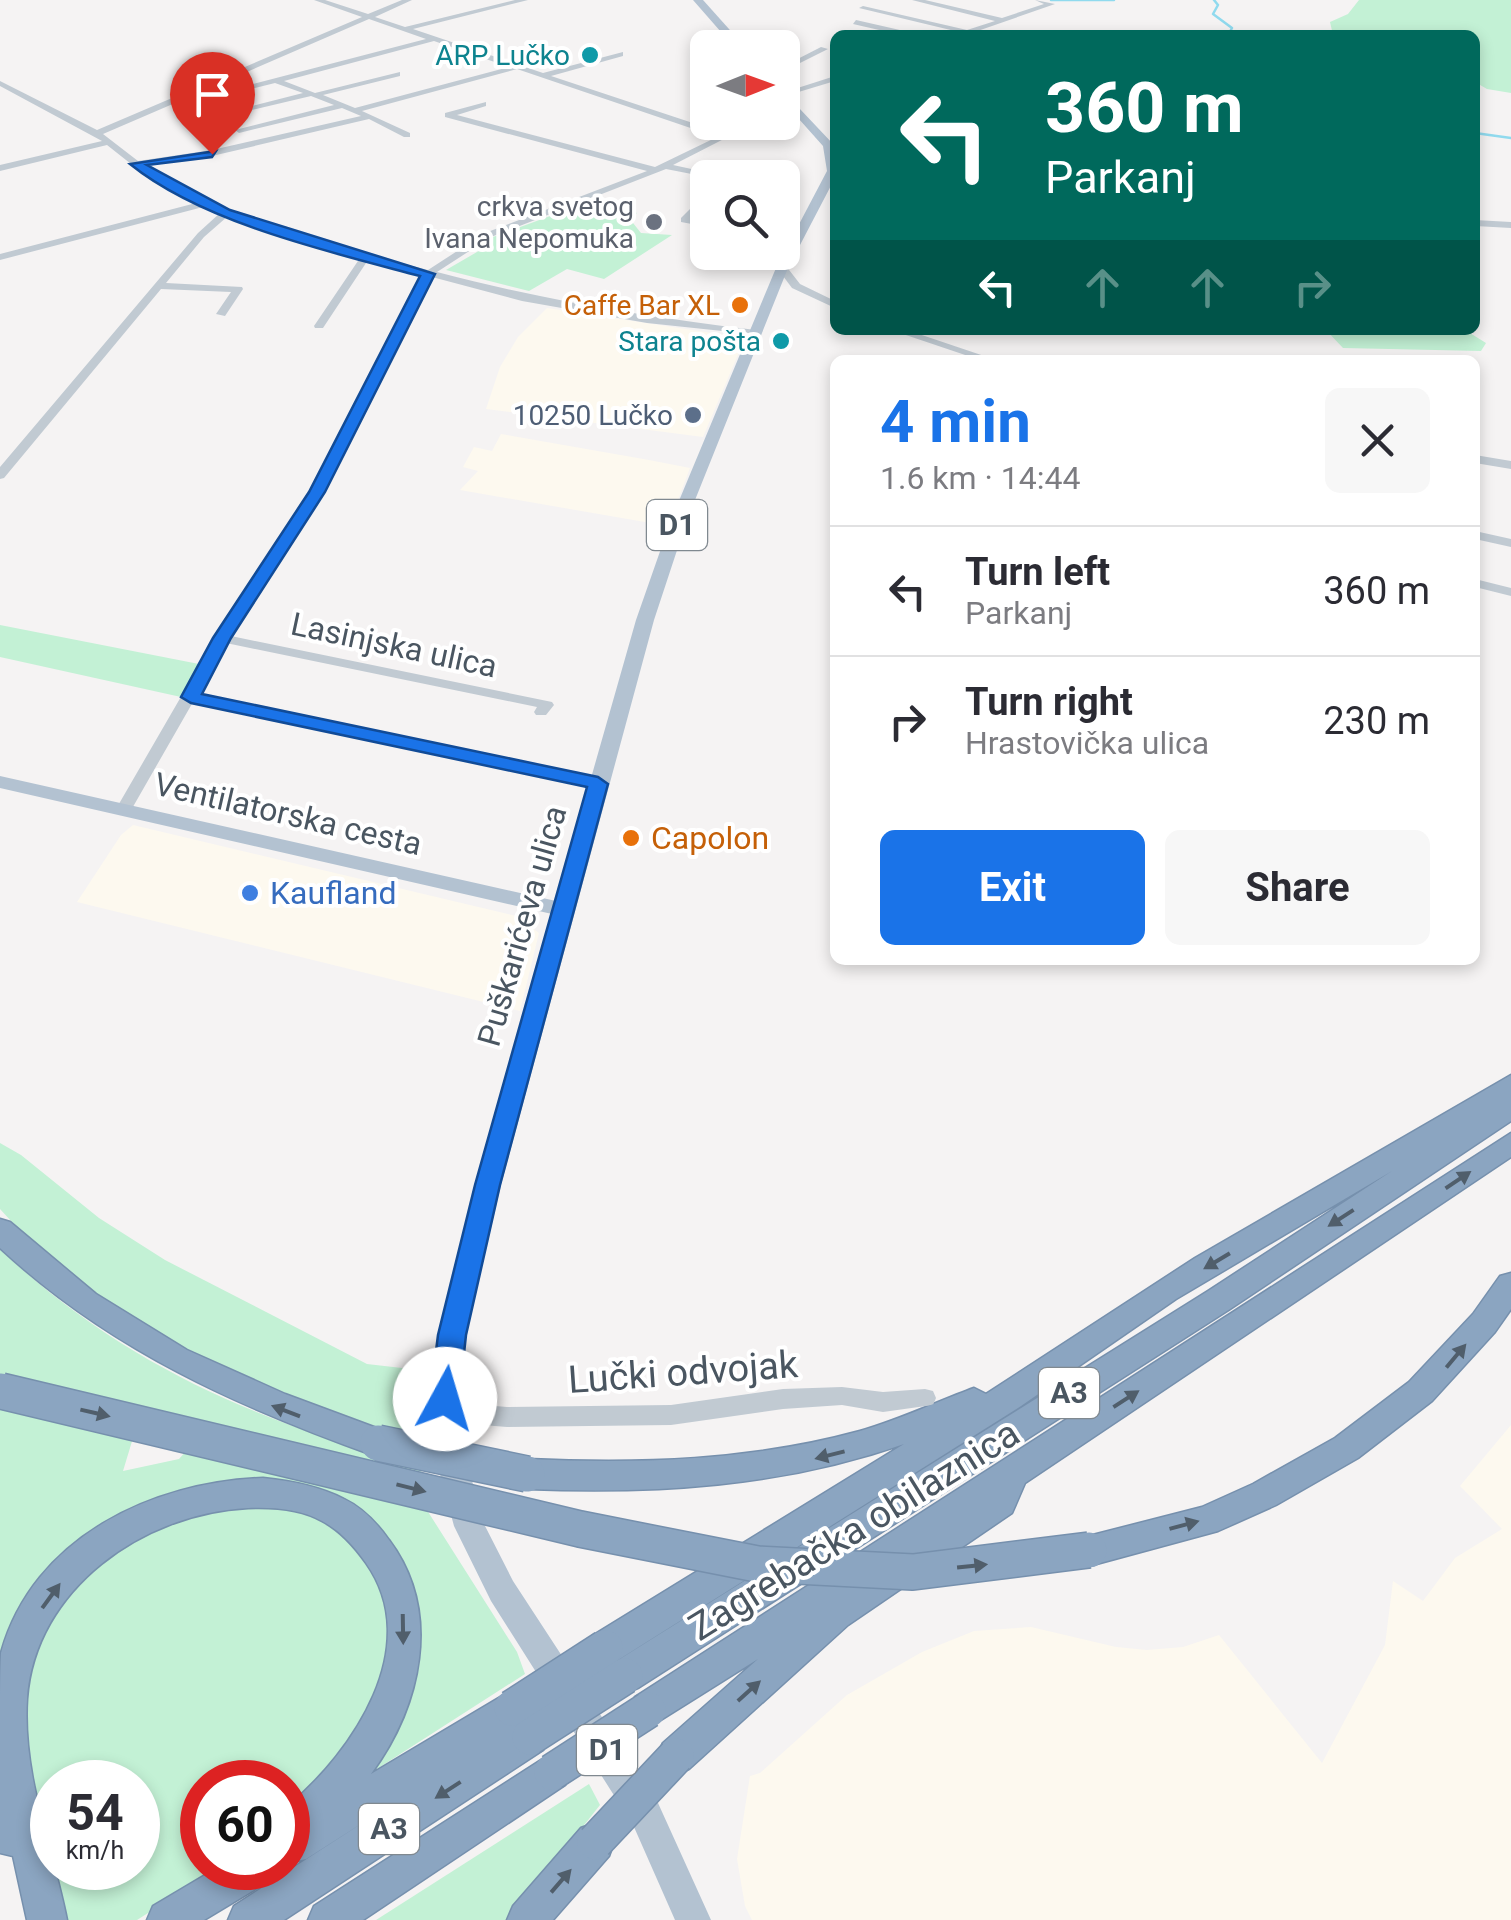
<!DOCTYPE html>
<html lang="en">
<head>
<meta charset="utf-8">
<style>
  body { margin:0; font-family:Roboto,sans-serif; background:#f7f7f7; color:#2b2b33; height:100vh; display:flex; flex-direction:column; font-size:38px; white-space:nowrap }
  * { box-sizing:border-box; margin:0 }
  p { font-size:32px; color:#7c7c81 }
  .icon { flex:none; width:55px; height:55px; fill:none; stroke:currentColor; stroke-width:2; stroke-linecap:round; stroke-linejoin:round }
  .map { position:relative; flex:1; overflow:hidden }
  .details { position:absolute; left:830px; top:355px; width:650px; height:610px; display:flex; flex-direction:column; background:#fff; border-radius:15px; box-shadow:0 5px 15px #0003 }
  .details>* { flex:none }
  .banner { position:absolute; left:830px; top:30px; width:650px; height:305px; border-radius:15px; box-shadow:0 5px 15px #0003; background:#00695c; color:#fff; overflow:hidden }
  .needle { width:65px; rotate:89deg }
  .fabs { position:absolute; left:690px; top:30px; display:grid; gap:20px }
  .fabs a { display:grid; place-items:center; width:110px; height:110px; border-radius:15px; background:#fff; box-shadow:0 5px 15px #0003; font-size:50px }
  .speed { position:absolute; left:30px; top:1760px; display:flex; gap:20px; font-size:50px; font-weight:700; text-align:center }
  .speed>* { display:grid; place-content:center; width:130px; height:130px; border-radius:50%; background:#fff; box-shadow:0 5px 15px #0003; line-height:1 }
  .speed small { font-size:25px; font-weight:400 }
  .speed .limit { border:15px solid #d22; background:#fff; color:#111 }
  .pin { position:absolute; display:grid; place-items:center; width:85px; height:85px; color:#fff; margin:-102px -42px; border-radius:50% 50% 50% 0; rotate:-45deg; box-shadow:0 0 10px #0007 }
  .pin .icon { rotate:45deg }
  .me { position:absolute; width:110px; margin:-55px; rotate:6deg; stroke-linejoin:round; filter:drop-shadow(0 0 8px #0008) }
  .turn { display:flex; align-items:center; gap:35px; height:210px; padding:0 50px; font-size:45px }
  .turn .icon { width:130px; height:130px; stroke-width:2.5 }
  .turn b { display:block; font-size:70px; line-height:85px }
  .lanes { display:flex; align-items:center; height:95px; padding:0 50px; background:#0003; justify-content:center; gap:50px; direction:ltr }
  .lanes .off { opacity:.35 }
  .round { display:grid; place-items:center; flex:none; width:105px; height:105px; border-radius:15px; background:#f7f7f7 }
  .headline { display:flex; align-items:center; justify-content:space-between; height:170px; padding:0 50px }
  h1 { font-size:60px; font-weight:700; line-height:75px; color:#1a73e8 }
  .action { display:flex; gap:20px; margin-top:auto; padding:20px 50px }
  .action a { flex:1; height:115px; border-radius:15px; background:#1a73e8; color:#fff; font-size:40px; font-weight:700; line-height:115px; text-align:center }
  .action a+a { background:#f7f7f7; color:#2b2b33 }
  ul { padding:0; list-style:none }
  li { display:flex; align-items:center; gap:30px; height:130px; padding:0 50px; border-top:2px solid #e1e1e2 }
  li div { flex:1 }
  li b { display:block; font-size:38px }
  li em { font-style:normal }
  .map>svg:first-child { display:block }
  .commercial { fill:#fdf9ef }
  .green { fill:#c3f1d5; fill-rule:evenodd }
  .lines { fill:none; stroke-linecap:round; stroke-linejoin:round }
  .stream { stroke:#90daee; stroke-width:2.5 }
  .highway-casing { stroke:#7690ad; stroke-width:3 }
  .minor { fill:#c1cad2; fill-rule:evenodd }
  .major { fill:#b3c2d1; fill-rule:evenodd }
  .highway { fill:#8ba5c1; fill-rule:evenodd }
  .highway-bridge-far1-casing { stroke:#7690ad; stroke-width:31; stroke-linecap:butt }
  .highway-bridge-casing { stroke:#7690ad; stroke-width:38; stroke-linecap:butt }
  .highway-bridge-far1 { stroke:#8ba5c1; stroke-width:29 }
  .highway-bridge { stroke:#8ba5c1; stroke-width:35 }
  .oneway { fill:#505e6b }
  .route { fill:#1a73e8; stroke:#114b97; stroke-width:2.5 }
  .culture-dot { fill:#0f9aa8; stroke:#fff; stroke-width:4 }
  .worship-dot { fill:#6b7280; stroke:#fff; stroke-width:4 }
  .food-dot { fill:#e8710a; stroke:#fff; stroke-width:4 }
  .service-dot { fill:#5c6f8a; stroke:#fff; stroke-width:4 }
  .shop-dot { fill:#3f7fe0; stroke:#fff; stroke-width:4 }
  .labels { text-anchor:middle; stroke-width:8; stroke-linejoin:round; paint-order:stroke }
  .far-culture-label { font-size:28px; fill:#0d838f; stroke:#fff; text-anchor:end }
  .far-worship-label { font-size:28px; fill:#5b616d; stroke:#fff; text-anchor:end }
  .far-food-label { font-size:28px; fill:#c56008; stroke:#fff; text-anchor:end }
  .far-service-label { font-size:28px; fill:#4e5e75; stroke:#fff; text-anchor:end }
  .shield { fill:#fff; stroke:#808990; stroke-width:2.5 }
  .shield-label { font-size:30px; font-weight:bold; fill:#4a5661 }
  .street-label { font-size:32px; fill:#4a5661; stroke:#fff }
  .food-label { font-size:32px; fill:#c56008; stroke:#fff; text-anchor:start }
  .shop-label { font-size:32px; fill:#366cbe; stroke:#fff; text-anchor:start }
  .near-street-label { font-size:38px; fill:#4a5661; stroke:#fff }
</style>
</head>
<body>
<div class="map">
<svg width="1511" height="1920" viewBox="0 0 1511 1920">
  <rect width="100%" height="100%" fill="#f5f3f3"/>
  <!-- commercial -->
  <g class="commercial">
    <path d="M547 308 745 338 703 437 486 409 500 367 518 337Z"/>
    <path d="M501 434 649 460 690 468 668 526 460 490 478 471 463 467 474 447 492 451Z"/>
    <path d="M133 825 516 916 539 933 520 1011 77 902 121 835Z"/>
    <path d="M1511 1425V1920H752L745 1906 737 1859 750 1776 760 1773 847 1695 922 1652 974 1631 1031 1627 1116 1647 1147 1650 1183 1647 1219 1635 1322 1763 1385 1645 1393 1581 1423 1601 1455 1558 1502 1529 1460 1486Z"/>
  </g>
  <!-- green -->
  <g class="green">
    <path d="M1359 0H1511V93L1487 89 1475 82V35H1333L1330 22 1348 14Z"/>
    <path d="M591 201 637 213 629 218 641 233 672 235 604 279 567 269 529 291 446 270 489 245 482 241Z"/>
    <path d="M1326 330H1465L1486 343 1481 351 1343 348Z"/>
    <path d="M0 625 199 664 181 697 0 657Z"/>
    <path d="M0 1143 21 1155 99 1218 165 1260 367 1364 428 1371V1421L423 1439C267 1403 107 1330 0 1209Z"/>
    <path d="M0 1249C124 1366 260 1423 422 1466L421 1473 0 1375Z"/>
    <path d="M0 1405 133 1438 123 1471 179 1459 186 1451 425 1507 517 1652 525 1674 366 1776 406 1691 373 1526 225 1483 159 1500 0 1671Z"/>
    <path d="M290 1505 335 1526 368 1558 389 1611 383 1690 301 1807 288 1818V1782H202V1868H219L137 1920H52L17 1713 43 1627 93 1562 178 1512ZM52 1782H138V1868H52Z"/>
    <path d="M589 1784 600 1805 509 1920H376Z"/>
  </g>
  <g class="lines">
    <!-- stream -->
    <g class="stream">
      <path d="M1051 0H1114"/>
      <path d="M1214 0 1218 5 1213 14 1232 28 1228 35"/>
      <path d="M1475 133 1511 138"/>
    </g>
    <!-- highway casing -->
    <g class="highway-casing">
      <g id="highway">
        <path d="M1511 1075V1121L1230 1309 638 1688 625 1694 612 1688 607 1676 612 1664 1208 1291 1392 1171 1176 1299 1021 1406 618 1660 605 1665 592 1660 587 1648 592 1636 904 1444C780 1487 657 1494 527 1489L515 1484 510 1474 515 1464 527 1459C640 1464 750 1461 860 1431 899 1420 936 1402 974 1388L986 1394 1195 1258Z"/>
        <path d="M1511 1133V1157L1025 1483 1012 1513 848 1625 689 1769 676 1775 663 1769 657 1756 663 1743 758 1659 648 1728 635 1723 630 1710 635 1697Z"/>
        <path d="M0 1219 10 1222 96 1294 187 1350 285 1394 390 1433 394 1443 390 1453 378 1457C238 1407 110 1350 0 1248Z"/>
        <path d="M1511 1273V1309L1495 1332 1432 1401 1358 1458 1276 1505 1218 1531 1089 1566 1077 1561 1072 1550 1077 1539 1202 1507 1253 1484 1335 1438 1409 1382 1473 1314 1500 1276Z"/>
        <path d="M263 1478C292 1481 319 1486 344 1499 363 1508 377 1523 389 1540 443 1612 421 1706 371 1774L512 1690 525 1695 530 1708 525 1721 543 1724 549 1737 543 1750 284 1920H228L234 1906 378 1813 306 1859 288 1863V1806C353 1752 425 1646 366 1563 354 1546 341 1531 322 1521 301 1509 272 1507 248 1508 144 1513 35 1588 27 1699 22 1775 53 1849 67 1920H27L13 1856 0 1853C0 1807 0 1761 0 1715 0 1695 0 1672 1 1653 33 1537 153 1482 263 1478Z"/>
        <path d="M552 1753 565 1759 571 1772 565 1785 363 1920H308L314 1906Z"/>
        <path d="M595 1823 609 1828 614 1842 609 1856 553 1920H507L513 1906 581 1828Z"/>
        <path d="M217 1868H273L267 1882 204 1920H147L153 1906Z"/>
      </g>
    </g>
    <!-- minor -->
    <g class="minor">
      <path d="M314 0H325L368 14 402 0H412L375 17 405 27 515 0H528L413 29 543 73 623 52V56L551 76 723 133 745 122H757L673 165 733 178H712L666 169 491 237 437 272C543 300 648 317 756 330L761 333 760 335 647 323 522 301 432 277 323 492 231 636 552 702 554 705 546 715H536L534 712 537 707 226 643 197 694 598 778 604 780 606 783 604 786 598 788 193 702 130 812 124 814 116 809 215 638 311 492 423 275 368 260 323 328H315L314 326 360 258 305 243 228 216 204 237 166 283 242 287 243 289 225 316 216 314 231 292 161 289 4 478 0 479V467L198 233 220 213 203 207 0 260V254L196 203 145 175 107 145 0 171V165L102 141 0 86V81L97 130 362 17ZM369 19 426 39 215 94 198 93ZM434 41 509 67 355 108 323 95 400 76V72L315 93 284 81ZM517 69 717 137 655 167 457 115 486 106V102L445 113V117L647 171 485 233 428 270C342 247 213 220 144 165L212 156 369 119 404 137H410V133L362 111ZM275 83 303 93 201 119 205 121 311 96 334 105 235 130 239 133 342 108 361 116 212 150 138 161 103 134 189 97 215 98Z"/>
      <path d="M912 0H925L1002 18 1044 4 1035 0 1055 4 966 35H955L959 32 859 8 863 6 967 30 995 21Z"/>
      <path d="M856 20 913 33 914 35H901L853 24Z"/>
      <path d="M821 47 828 49 782 72V67Z"/>
      <path d="M835 76V81L782 97V93Z"/>
      <path d="M708 191V200L691 218 708 221V227L681 222V218Z"/>
      <path d="M1475 220 1511 222V228L1475 226Z"/>
      <path d="M782 235 798 239 800 241 795 244 782 241Z"/>
      <path d="M778 266H786L800 284 835 301V308L792 288 777 268Z"/>
      <path d="M891 330H907L996 360H980Z"/>
      <path d="M1475 455 1511 461V469L1475 463Z"/>
      <path d="M1475 531 1511 539V547L1475 539Z"/>
      <path d="M1475 579 1511 588V596L1475 587Z"/>
      <path d="M842 1387 883 1392 925 1389 933 1391 936 1398 933 1405 883 1412 842 1405 783 1409 671 1425 507 1427 446 1422 438 1419 435 1412 438 1405 446 1402 507 1407 671 1405 783 1389Z"/>
    </g>
    <!-- major -->
    <g class="major">
      <path d="M693 0H703L746 48H735Z"/>
      <path d="M782 90 834 145 835 178 788 268 687 520 654 620 501 1185 466 1335 459 1399 463 1448 484 1524 513 1581 658 1803 711 1920H675L634 1827 491 1601 454 1526 433 1448 431 1399 438 1335 475 1185 552 914 0 788V776L556 901 636 620 671 520 776 268 827 171 823 146 782 100Z"/>
    </g>
    <!-- highway -->
    <use href="#highway" class="highway"/>
    <!-- highway-bridge-far1 casing -->
    <g class="highway-bridge-far1-casing">
      <path id="highway-bridge-far1" d="M0 1391 11 1394"/>
    </g>
    <!-- highway-bridge casing -->
    <g class="highway-bridge-casing">
      <g id="highway-bridge">
        <path d="M1 1391 580 1529 757 1564 913 1572 1089 1550"/>
        <path d="M378 1443 527 1474"/>
        <path d="M512 1708 605 1648"/>
        <path d="M530 1737 625 1676"/>
        <path d="M552 1772 648 1710"/>
        <path d="M595 1842 676 1756"/>
      </g>
    </g>
    <!-- highway-bridge-far1 -->
    <use href="#highway-bridge-far1" class="highway-bridge-far1"/>
    <!-- highway-bridge -->
    <use href="#highway-bridge" class="highway-bridge"/>
  </g>
  <!-- one-way arrows -->
  <defs><path id="oneway-solid" d="M-6-.8H1V-3.2L6.5 0L1 3.2V.8H-6Z" transform="scale(2.5)"/></defs>
  <g class="oneway">
    <use href="#oneway-solid" transform="translate(1458 1180) rotate(-34)"/>
    <use href="#oneway-solid" transform="translate(1341 1218) rotate(147)"/>
    <use href="#oneway-solid" transform="translate(1217 1261) rotate(149)"/>
    <use href="#oneway-solid" transform="translate(1456 1356) rotate(-50)"/>
    <use href="#oneway-solid" transform="translate(1126 1399) rotate(-33)"/>
    <use href="#oneway-solid" transform="translate(286 1411) rotate(-159)"/>
    <use href="#oneway-solid" transform="translate(95 1413) rotate(13)"/>
    <use href="#oneway-solid" transform="translate(830 1455) rotate(166)"/>
    <use href="#oneway-solid" transform="translate(411 1488) rotate(14)"/>
    <use href="#oneway-solid" transform="translate(1184 1525) rotate(-15)"/>
    <use href="#oneway-solid" transform="translate(972 1566) rotate(-6)"/>
    <use href="#oneway-solid" transform="translate(51 1596) rotate(-54)"/>
    <use href="#oneway-solid" transform="translate(403 1629) rotate(89)"/>
    <use href="#oneway-solid" transform="translate(749 1691) rotate(-42)"/>
    <use href="#oneway-solid" transform="translate(448 1790) rotate(147)"/>
    <use href="#oneway-solid" transform="translate(561 1881) rotate(-49)"/>
  </g>
  <!-- route -->
  <path class="route" d="M216 151 212 157 147 165 230 210 435 274 325 492 231 638 202 694 598 777 608 784 500 1185 466 1335 459 1399 455 1407 445 1411 435 1407 430 1399 438 1335 475 1185 587 787 191 703 181 697 213 638 309 492 420 276C330 252 203 223 130 164Z"/>
  <!-- markers -->
  <g class="culture-dot">
    <circle cx="590" cy="55" r="10"/>
    <circle cx="781" cy="341" r="10"/>
  </g>
  <circle class="worship-dot" cx="654" cy="222" r="10"/>
  <g class="food-dot">
    <circle cx="740" cy="305" r="10"/>
    <circle cx="631" cy="838" r="10"/>
  </g>
  <circle class="service-dot" cx="693" cy="415" r="10"/>
  <circle class="shop-dot" cx="250" cy="893" r="10"/>
  <g class="labels">
    <!-- far-culture labels -->
    <g class="far-culture-label">
      <text x="570" y="65">ARP Lučko</text>
      <text x="761" y="351">Stara pošta</text>
    </g>
    <!-- far-worship labels -->
    <g class="far-worship-label">
      <text x="634" y="216">crkva svetog<tspan x="634" dy="32">Ivana Nepomuka</tspan></text>
    </g>
    <!-- far-food labels -->
    <g class="far-food-label">
      <text x="720" y="315">Caffe Bar XL</text>
    </g>
    <!-- far-service labels -->
    <g class="far-service-label">
      <text x="673" y="425">10250 Lučko</text>
    </g>
    <!-- shield labels -->
    <g class="shield">
      <rect x="647" y="500" width="60" height="50" rx="8"/>
      <rect x="1039" y="1368" width="60" height="50" rx="8"/>
      <rect x="577" y="1725" width="60" height="50" rx="8"/>
      <rect x="359" y="1804" width="60" height="50" rx="8"/>
    </g>
    <g class="shield-label">
      <text x="677" y="535">D1</text>
      <text x="1069" y="1403">A3</text>
      <text x="607" y="1760">D1</text>
      <text x="389" y="1839">A3</text>
    </g>
    <!-- street labels -->
    <g class="street-label">
      <text transform="translate(394 645) rotate(12)" y="11">Lasinjska ulica</text>
      <text transform="translate(288 814) rotate(13)" y="11">Ventilatorska cesta</text>
      <text transform="translate(522 926) rotate(-74)" y="11">Puškarićeva ulica</text>
    </g>
    <!-- food labels -->
    <g class="food-label">
      <text x="651" y="849">Capolon</text>
    </g>
    <!-- shop labels -->
    <g class="shop-label">
      <text x="270" y="904">Kaufland</text>
    </g>
    <!-- near-street labels -->
    <g class="near-street-label">
      <text transform="translate(683 1372) rotate(-4)" y="13">Lučki odvojak</text>
      <text transform="translate(854 1530) rotate(-32)" y="13">Zagrebačka obilaznica</text>
    </g>
  </g>
</svg>
<div class="fabs">
<a><svg class="needle" viewBox="-14 -14 28 28"><path d="M0-13l5 13h-10z" fill="#e53935"/><path d="M0 13l5-13h-10z" fill="#7c7c81"/></svg></a>
<a><svg class="icon" aria-label="search" viewBox="0 0 24 24"><circle cx="10" cy="10" r="6"/><path d="M15 15l6 6"/></svg></a>
</div>
<div class="speed"><div>54<small>km/h</small></div><div class="limit">60</div></div>
<div class="pin" style="left:212px;top:154px;background:#d93025"><svg class="icon" aria-label="arrive" viewBox="0 0 24 24"><path d="M6 21V4h12l-3 4 3 4H6"/></svg></div>
<svg class="me" style="left:445px;top:1399px" viewBox="-20 -20 40 40"><circle r="19" fill="#fff"/><path d="M0-13L10 11 0 6-10 11z" fill="#1a73e8"/></svg>
<div class="banner">
<div class="turn"><svg class="icon" aria-label="left" viewBox="0 0 24 24"><path d="M17 20v-9H6M10 6l-5 5 5 5"/></svg><div><b>360 m</b>Parkanj</div></div>
<div class="lanes"><svg class="icon" aria-label="left" viewBox="0 0 24 24"><path d="M17 20v-9H6M10 6l-5 5 5 5"/></svg><svg class="icon off" aria-label="ahead" viewBox="0 0 24 24"><path d="M12 20V5M6 11l6-6 6 6"/></svg><svg class="icon off" aria-label="ahead" viewBox="0 0 24 24"><path d="M12 20V5M6 11l6-6 6 6"/></svg><svg class="icon off" aria-label="right" viewBox="0 0 24 24"><path d="M7 20v-9h11M14 6l5 5-5 5"/></svg></div>
</div>
<section class="details">
<div class="headline"><div><h1>4 min</h1><p>1.6 km · 14:44</p></div><a class="round"><svg class="icon" aria-label="close" viewBox="0 0 24 24"><path d="M6 6l12 12M18 6L6 18"/></svg></a></div>
<ul>
<li><svg class="icon" aria-label="left" viewBox="0 0 24 24"><path d="M17 20v-9H6M10 6l-5 5 5 5"/></svg><div><b>Turn left</b><p>Parkanj</p></div><em>360 m</em></li>
<li><svg class="icon" aria-label="right" viewBox="0 0 24 24"><path d="M7 20v-9h11M14 6l5 5-5 5"/></svg><div><b>Turn right</b><p>Hrastovička ulica</p></div><em>230 m</em></li>
</ul>
<div class="action"><a>Exit</a><a>Share</a></div>
</section>
</div>
</body>
</html>
